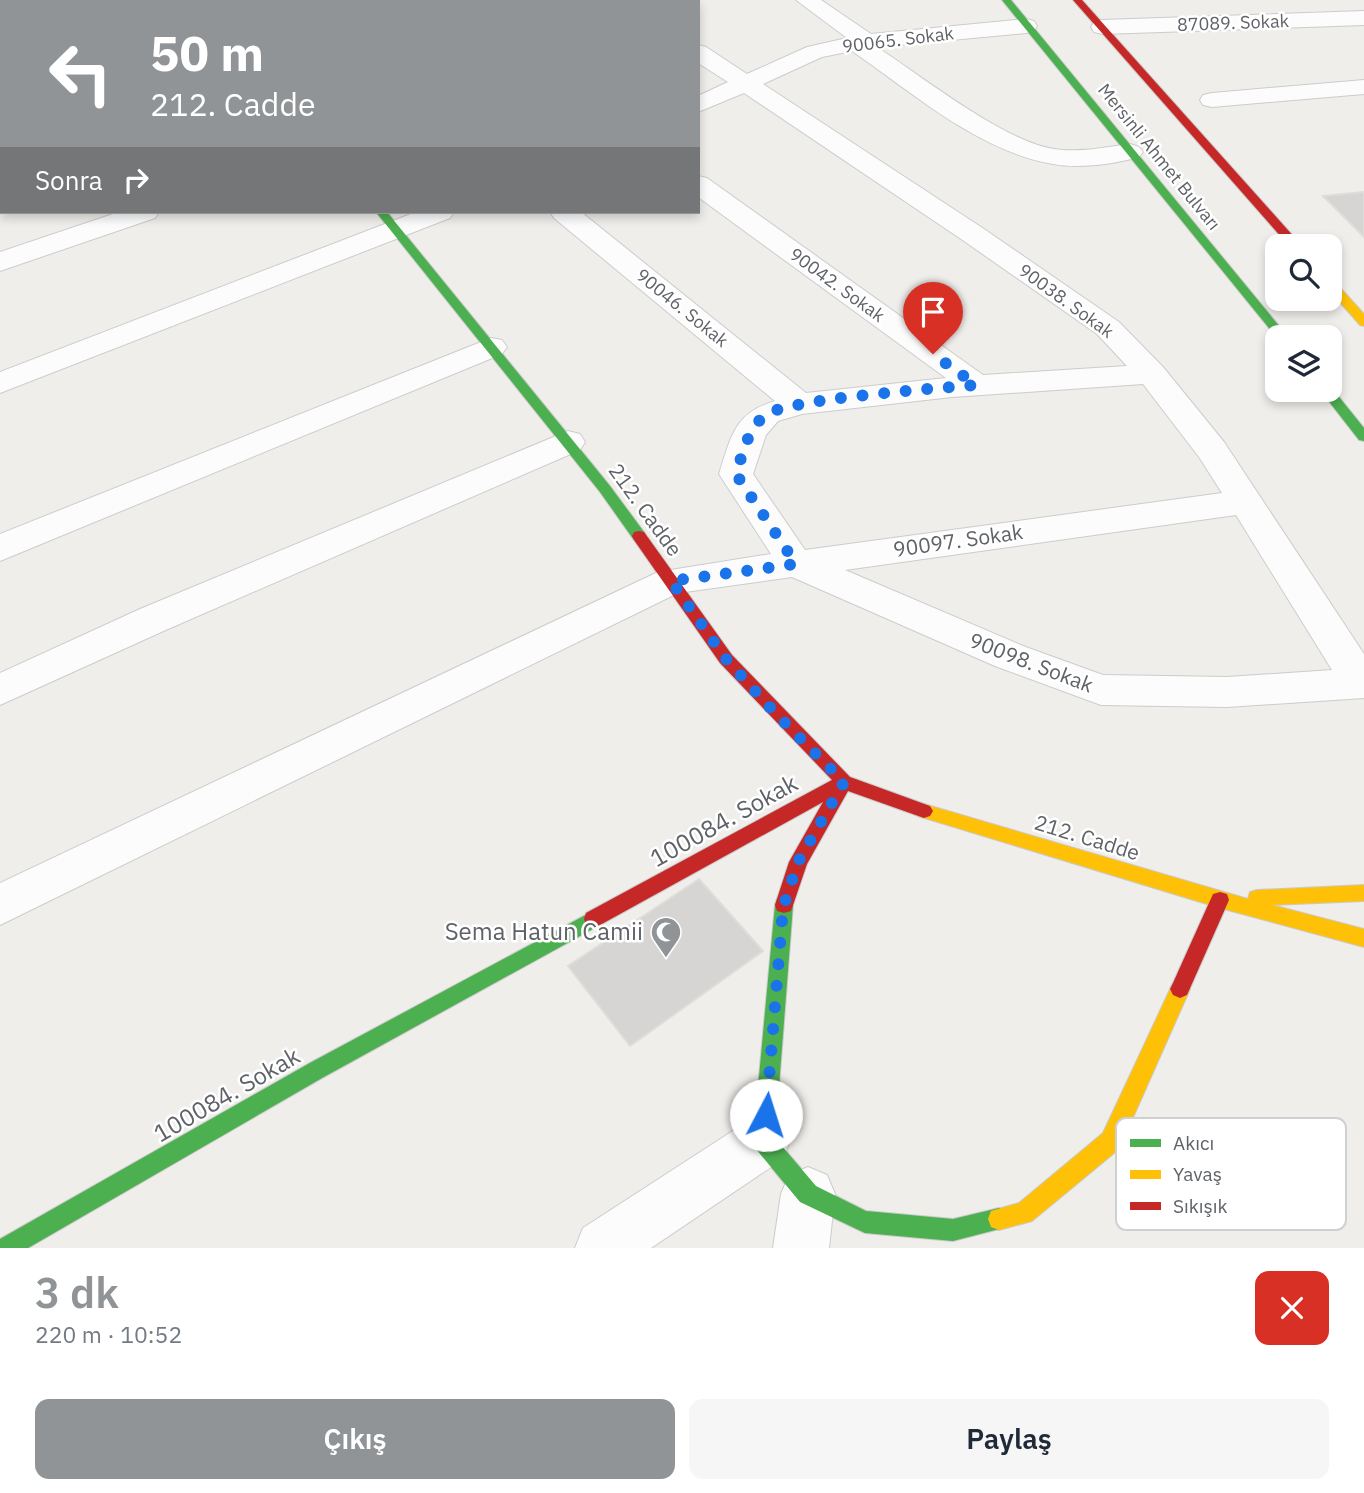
<!DOCTYPE html>
<html lang="tr">
<head>
<meta charset="utf-8">
<style>
  body { margin:0; font-family:"IBM Plex Sans",sans-serif; background:#f6f6f7; color:#1f2937; height:100vh; display:flex; flex-direction:column; font-size:26px; white-space:nowrap }
  * { box-sizing:border-box; margin:0 }
  p { font-size:23px; color:#747a83 }
  .icon { flex:none; width:38px; height:38px; fill:none; stroke:currentColor; stroke-width:2; stroke-linecap:round; stroke-linejoin:round }
  .map { position:relative; height:1248px; overflow:hidden }
  .drawer { display:flex; flex-direction:column; background:#fff; flex:1 }
  .drawer>* { flex:none }
  .hud { position:absolute; left:0px; top:0px; width:700px; height:214px; box-shadow:0 4px 10px #0003; background:#919496; color:#fff; overflow:hidden }
  .controls { position:absolute; left:1265px; top:234px; display:grid; gap:14px }
  .controls a { display:grid; place-items:center; width:77px; height:77px; border-radius:14px; background:#fff; box-shadow:0 4px 10px #0003; font-size:35px }
  .pin { position:absolute; display:grid; place-items:center; width:60px; height:60px; color:#fff; margin:-72px -30px; border-radius:50% 50% 50% 0; rotate:-45deg; box-shadow:0 0 7px #0007 }
  .pin .icon { rotate:45deg }
  .me { position:absolute; width:77px; margin:-38px; rotate:5deg; stroke-linejoin:round; filter:drop-shadow(0 0 5px #0008) }
  .turn { display:flex; align-items:center; gap:24px; height:147px; padding:0 35px; font-size:32px }
  .turn .icon { width:91px; height:91px; stroke-width:2.5 }
  .turn b { display:block; font-size:49px; line-height:60px }
  .then { display:flex; align-items:center; height:66px; padding:0 35px; background:#0003; gap:14px; font-size:26px }
  .round { display:grid; place-items:center; flex:none; width:74px; height:74px; border-radius:14px; background:#f6f6f7 }
  .headline { display:flex; align-items:center; justify-content:space-between; height:119px; padding:0 35px }
  h1 { font-size:42px; font-weight:600; line-height:52px; color:#919496 }
  .cta { display:flex; gap:14px; margin-top:auto; padding:14px 35px }
  .cta a { flex:1; height:80px; border-radius:14px; background:#919496; color:#fff; font-size:28px; font-weight:600; line-height:80px; text-align:center }
  .cta a+a { background:#f6f6f7; color:#1f2937 }
  .map>svg:first-child { display:block }
  .building { fill:#d6d5d3; stroke:#deddd9; stroke-width:2 }
  .lines { fill:none; stroke-linecap:round; stroke-linejoin:round }
  .street-casing { stroke:#cbcccc; stroke-width:2 }
  .fast-casing { stroke:#cacacb; stroke-width:2 }
  .slow-casing { stroke:#cacacb; stroke-width:2 }
  .jam-casing { stroke:#cacacb; stroke-width:2 }
  .street { fill:#fdfcfc; fill-rule:evenodd }
  .fast { fill:#4caf50; fill-rule:evenodd }
  .slow { fill:#ffc107; fill-rule:evenodd }
  .jam { fill:#c62828; fill-rule:evenodd }
  .route { stroke:#1a73e8; stroke-width:12; stroke-dasharray:0 21.6 }
  .labels { text-anchor:middle; stroke-width:5; stroke-linejoin:round; paint-order:stroke }
  .far-street-label { font-size:18px; fill:#5f6368; stroke:#fff }
  .street-label { font-size:21px; fill:#5f6368; stroke:#fff }
  .near-street-label { font-size:24px; fill:#5f6368; stroke:#fff }
  .near-poi-label { font-size:24px; fill:#5f6368; stroke:#fff; text-anchor:end }
  .key { fill:#fff; stroke:#cfd0d2; stroke-width:2 }
  .key-label { font-size:19px; fill:#5f6368 }
</style>
</head>
<body>
<div class="map">
<svg width="1364" height="1248" viewBox="0 0 1364 1248">
  <rect width="100%" height="100%" fill="#efeeea"/>
  <!-- building -->
  <g class="building">
    <path d="M1364 192V237L1323 196Z"/>
    <path d="M699 879 763 951 630 1046 568 966Z"/>
  </g>
  <g class="lines">
    <!-- street casing -->
    <g class="street-casing">
      <g id="street">
        <path d="M158 0H189L188 2Z"/>
        <path d="M343 0H374L342 2Z"/>
        <path d="M476 0H499L500 2H477Z"/>
        <path d="M616 0H639L640 2H617Z"/>
        <path d="M796 0H821L871 34 1026 19 1034 21 1037 26 1034 31 1026 33 877 47C921 76 1005 142 1054 149 1079 153 1106 147 1130 144L1139 147 1143 152 1139 157C1114 164 1079 169 1053 164 978 151 913 93 852 51L822 57 763 84 984 229 1119 322 1163 367 1224 442 1364 654V698L1227 707 1101 705 995 666 792 577 678 593 0 925V883L658 572 771 554 719 474C731 437 734 413 775 401L554 218 550 212H581L806 393 946 378 698 197V176L707 178 983 375 1127 366 1097 334 964 241 744 93 698 112V96L728 82 698 63V45L706 47 747 74 807 47 847 38ZM1143 384 1199 457 1222 493 805 550 753 474 766 435 778 421 802 414 952 397ZM1236 515 1332 670 1227 677 1103 675 1023 646 845 570Z"/>
        <path d="M1364 11V25L1102 34 1094 32 1091 27 1094 22 1102 20Z"/>
        <path d="M0 15 2 16V30L0 29Z"/>
        <path d="M1364 80V94L1212 107 1203 105 1200 100 1203 95 1212 93Z"/>
        <path d="M2 132V148L0 149V133Z"/>
        <path d="M119 212H159L155 218 0 271V252Z"/>
        <path d="M416 212H454L450 218 0 393V372Z"/>
        <path d="M491 338 502 340 507 347 502 354 0 561V534Z"/>
        <path d="M568 431 580 434 585 442 580 450 168 629 0 705V673L140 609Z"/>
        <path d="M764 1115 783 1123 790 1141 783 1159 651 1248H575L583 1228 745 1123Z"/>
        <path d="M808 1167 827 1175 835 1194 829 1248H773L781 1194 789 1175Z"/>
      </g>
    </g>
    <!-- fast casing -->
    <g class="fast-casing">
      <g id="fast">
        <path d="M227 0H235L236 2H227Z"/>
        <path d="M1002 0H1011L1289 338 1278 339Z"/>
        <path d="M376 212H387L610 486 644 532 646 536 644 540H634L600 492Z"/>
        <path d="M1331 387 1364 428V441L1359 440 1320 390H1330Z"/>
        <path d="M784 897 791 899 793 905 775 1138 816 1186 866 1211 953 1219 999 1208 1007 1211 1010 1219 1007 1227 953 1241 865 1233 800 1202 756 1149 753 1141 775 905 777 899Z"/>
        <path d="M593 911 600 913 602 919 600 925 322 1078 28 1248H0V1239L308 1064Z"/>
      </g>
    </g>
    <!-- slow casing -->
    <g class="slow-casing">
      <g id="slow">
        <path d="M1330 280 1334 281 1364 314V326L1360 325 1330 291Z"/>
        <path d="M924 804 1248 899 1250 892 1257 890 1364 885V901L1272 905 1364 929V947L1220 908 918 816 915 811 918 806Z"/>
        <path d="M1180 980 1187 983 1190 989 1119 1149 1032 1221 999 1230 991 1227 988 1219 991 1211 1019 1203 1103 1133 1173 983Z"/>
      </g>
    </g>
    <!-- jam casing -->
    <g class="jam-casing">
      <g id="jam">
        <path d="M1073 0H1082L1303 247H1290Z"/>
        <path d="M639 531 644 532 732 655 850 777 930 806 933 811 930 816 924 818 848 791 807 864 791 911 784 913 777 911 775 905 789 862 823 802 600 925 593 927 586 925 584 919 586 913 832 780 720 663 634 540 632 536 634 532Z"/>
        <path d="M1220 892 1227 894 1229 900 1187 995 1180 998 1173 995 1170 989 1173 983 1213 894Z"/>
      </g>
    </g>
    <!-- street -->
    <use href="#street" class="street"/>
    <!-- fast -->
    <use href="#fast" class="fast"/>
    <!-- slow -->
    <use href="#slow" class="slow"/>
    <!-- jam -->
    <use href="#jam" class="jam"/>
  </g>
  <g class="lines">
    <!-- route -->
    <path class="route" d="M766 1115 783 908 798 862 844 782 775 713 726 659 671 581 796 564 736 474C743 453 747 431 764 416 782 399 943 388 976 385L933 354"/>
  </g>
  <!-- icons -->
  <defs>
    <g id="mosque-pin" transform="scale(1.575)"><path d="M0 17L-7.5 6A9.5 9.5 0 1 1 7.5 6Z" fill="#919496" stroke="#fff"/><path d="M3.5-4.9A6 6 0 1 0 3.5 4.9A5 5 0 1 1 3.5-4.9Z" fill="#fff"/></g>
  </defs>
  <g fill-rule="evenodd">
    <use href="#mosque-pin" x="666" y="932"/>
  </g>
  <g class="labels">
    <!-- far-street labels -->
    <g class="far-street-label">
      <text transform="translate(1233 23) rotate(-2)" y="6">87089. Sokak</text>
      <text transform="translate(898 40) rotate(-7)" y="6">90065. Sokak</text>
      <text transform="translate(1159 157) rotate(51)" y="6">Mersinli Ahmet Bulvarı</text>
      <text transform="translate(837 285) rotate(36)" y="6">90042. Sokak</text>
      <text transform="translate(1066 301) rotate(36)" y="6">90038. Sokak</text>
      <text transform="translate(682 308) rotate(39)" y="6">90046. Sokak</text>
    </g>
    <!-- street labels -->
    <g class="street-label">
      <text transform="translate(645 510) rotate(54)" y="7">212. Cadde</text>
      <text transform="translate(958 541) rotate(-8)" y="7">90097. Sokak</text>
      <text transform="translate(1031 663) rotate(21)" y="7">90098. Sokak</text>
      <text transform="translate(1087 838) rotate(17)" y="7">212. Cadde</text>
    </g>
    <!-- near-street labels -->
    <g class="near-street-label">
      <text transform="translate(724 821) rotate(-29)" y="8">100084. Sokak</text>
      <text transform="translate(227 1095) rotate(-30)" y="8">100084. Sokak</text>
    </g>
    <!-- near-poi labels -->
    <g class="near-poi-label">
      <text x="643" y="940">Sema Hatun Camii</text>
    </g>
  </g>
  <!-- legend -->
  <rect x="1116" y="1118" width="230" height="112" rx="10" class="key"/>
  <rect x="1130" y="1139" width="31" height="8" fill="#4caf50"/>
  <rect x="1130" y="1170" width="31" height="9" fill="#ffc107"/>
  <rect x="1130" y="1202" width="31" height="8" fill="#c62828"/>
  <g class="key-label">
    <text x="1173" y="1150">Akıcı</text>
    <text x="1173" y="1181">Yavaş</text>
    <text x="1173" y="1213">Sıkışık</text>
  </g>
</svg>
<div class="controls">
<a><svg class="icon" aria-label="search" viewBox="0 0 24 24"><circle cx="10" cy="10" r="6"/><path d="M15 15l6 6"/></svg></a>
<a><svg class="icon" aria-label="layers" viewBox="0 0 24 24"><path d="M12 4l9 5-9 5-9-5zM3 14l9 5 9-5"/></svg></a>
</div>
<div class="pin" style="left:933px;top:354px;background:#d93025"><svg class="icon" aria-label="arrive" viewBox="0 0 24 24"><path d="M6 21V4h12l-3 4 3 4H6"/></svg></div>
<svg class="me" style="left:766px;top:1115px" viewBox="-20 -20 40 40"><circle r="19" fill="#fff"/><path d="M0-13L10 11 0 6-10 11z" fill="#1a73e8"/></svg>
<div class="hud">
<div class="turn"><svg class="icon" aria-label="left" viewBox="0 0 24 24"><path d="M17 20v-9H6M10 6l-5 5 5 5"/></svg><div><b>50 m</b>212. Cadde</div></div>
<div class="then">Sonra<svg class="icon" aria-label="right" viewBox="0 0 24 24"><path d="M7 20v-9h11M14 6l5 5-5 5"/></svg></div>
</div>
</div>
<section class="drawer">
<div class="headline"><div><h1>3 dk</h1><p>220 m · 10:52</p></div><a class="round" style="background:#d93025;color:#fff"><svg class="icon" aria-label="close" viewBox="0 0 24 24"><path d="M6 6l12 12M18 6L6 18"/></svg></a></div>
<div class="cta"><a>Çıkış</a><a>Paylaş</a></div>
</section>
</body>
</html>
